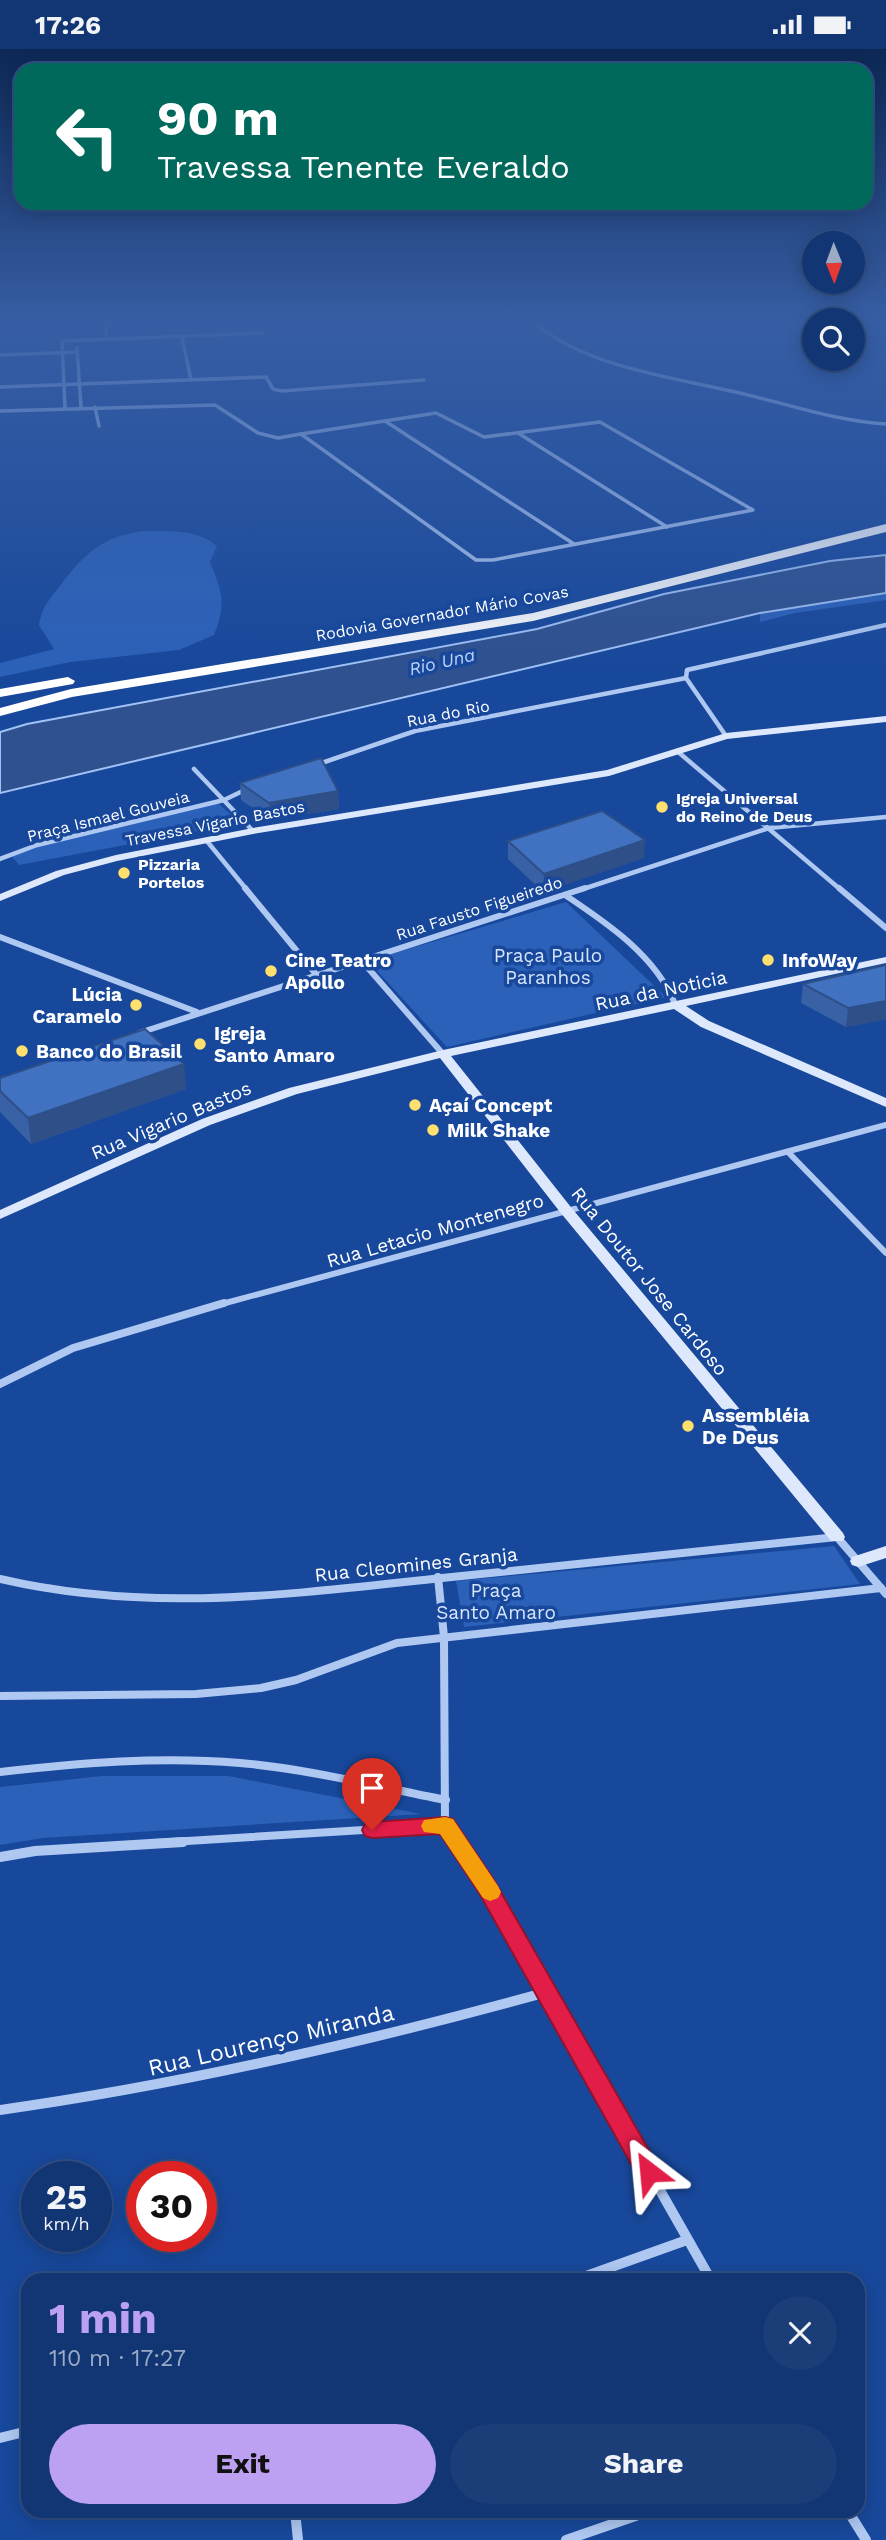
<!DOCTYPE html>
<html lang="en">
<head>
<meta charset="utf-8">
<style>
  body { margin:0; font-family:"Work Sans",sans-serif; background:#1b3e79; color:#f1f3f6; height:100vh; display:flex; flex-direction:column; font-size:26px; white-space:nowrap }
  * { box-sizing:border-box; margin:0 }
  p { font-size:23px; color:#9cabc5 }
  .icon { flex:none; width:38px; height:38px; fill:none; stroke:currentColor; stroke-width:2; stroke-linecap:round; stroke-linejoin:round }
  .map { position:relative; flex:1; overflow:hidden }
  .panel { position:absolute; left:21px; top:2224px; width:844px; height:245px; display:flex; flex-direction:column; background:#123674; border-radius:21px; box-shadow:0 4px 18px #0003,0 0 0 2px #315086 }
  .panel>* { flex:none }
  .banner { position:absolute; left:14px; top:14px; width:859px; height:147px; border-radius:21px; box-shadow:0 4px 18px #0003,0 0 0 2px #315086; background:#00695c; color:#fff; overflow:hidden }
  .needle { width:46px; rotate:179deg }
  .tools { position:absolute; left:802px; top:182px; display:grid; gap:14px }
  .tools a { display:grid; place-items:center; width:63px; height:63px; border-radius:50%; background:#123674; box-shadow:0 4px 18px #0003,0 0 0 2px #315086; font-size:35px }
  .speed { position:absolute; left:21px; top:2112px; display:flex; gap:14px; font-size:35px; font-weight:700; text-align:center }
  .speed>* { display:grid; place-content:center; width:91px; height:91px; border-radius:50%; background:#123674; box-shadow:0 4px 18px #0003,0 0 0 2px #315086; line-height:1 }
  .speed small { font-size:18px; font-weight:400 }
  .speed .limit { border:10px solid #d22; background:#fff; color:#111 }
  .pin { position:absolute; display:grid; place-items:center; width:60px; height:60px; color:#fff; margin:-72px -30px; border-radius:50% 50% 50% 0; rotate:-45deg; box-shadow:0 0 7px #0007 }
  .pin .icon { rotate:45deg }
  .me { position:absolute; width:77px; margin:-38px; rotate:331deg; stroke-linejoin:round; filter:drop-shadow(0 0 5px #0008) }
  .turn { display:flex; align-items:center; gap:24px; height:147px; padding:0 28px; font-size:32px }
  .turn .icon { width:91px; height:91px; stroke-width:2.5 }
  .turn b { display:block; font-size:49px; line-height:60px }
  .round { display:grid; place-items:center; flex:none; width:74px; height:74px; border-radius:37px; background:#1b3e79 }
  .overview { display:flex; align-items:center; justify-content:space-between; height:119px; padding:0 28px }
  h1 { font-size:42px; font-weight:700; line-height:52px; color:#bca0f2 }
  .primary-button { display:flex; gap:14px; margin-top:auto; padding:14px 28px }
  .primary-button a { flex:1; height:80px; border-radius:42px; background:#bca0f2; color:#111; font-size:28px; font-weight:700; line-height:80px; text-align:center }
  .primary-button a+a { background:#1b3e79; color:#f1f3f6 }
  .status { display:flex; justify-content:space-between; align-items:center; height:49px; padding:0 35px; background:#123674; direction:ltr }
  .status svg { height:19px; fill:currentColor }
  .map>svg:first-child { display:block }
  .green { fill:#2c61b9 }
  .water { fill:#2f518f; stroke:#a1c2f4; stroke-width:2 }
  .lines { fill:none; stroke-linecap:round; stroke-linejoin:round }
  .street-far4 { stroke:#aec8f2; stroke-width:3.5 }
  .street-far3 { stroke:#aec8f2; stroke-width:4.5 }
  .street-far2 { stroke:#aec8f2; stroke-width:6 }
  .street-far1 { stroke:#aec8f2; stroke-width:8 }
  .street { stroke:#aec8f2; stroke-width:10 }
  .secondary { fill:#dde8fc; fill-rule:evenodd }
  .highway { fill:#fff; fill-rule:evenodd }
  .wall { fill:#3861a6 }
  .shaded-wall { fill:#2e4f87 }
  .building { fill:#4171c1; stroke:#2e4f87; stroke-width:2 }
  .route { fill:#e11d48; stroke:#92132f; stroke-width:2 }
  .slow { fill:#f59e0b }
  .poi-dot { fill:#ffe06f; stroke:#18489b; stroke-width:2.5 }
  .labels { text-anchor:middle; stroke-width:7; stroke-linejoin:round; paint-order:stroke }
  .far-street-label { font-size:16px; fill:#fff; stroke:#18489b }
  .far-poi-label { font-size:16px; font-weight:bold; fill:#fff; stroke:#18489b; text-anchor:start }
  .far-water-label { font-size:18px; font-style:italic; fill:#bbd3f8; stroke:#18489b }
  .park-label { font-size:19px; fill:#d6e5fc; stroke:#18489b }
  .poi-label { font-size:19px; font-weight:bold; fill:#fff; stroke:#18489b; text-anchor:start }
  .street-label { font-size:19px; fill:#fff; stroke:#18489b }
  .near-street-label { font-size:23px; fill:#fff; stroke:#18489b }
</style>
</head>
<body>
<div class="status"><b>17:26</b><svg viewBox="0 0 49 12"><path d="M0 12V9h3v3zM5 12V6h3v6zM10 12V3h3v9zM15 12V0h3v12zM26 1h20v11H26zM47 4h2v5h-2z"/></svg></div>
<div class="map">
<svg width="886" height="2491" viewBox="0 0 886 2491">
  <rect width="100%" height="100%" fill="#18489b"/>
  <!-- green -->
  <g class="green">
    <path d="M144 482C169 482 198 480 217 497L210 513C222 543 227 554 214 586L179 601 70 613 0 628V614L54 600 39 576C42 556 52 548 63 533 86 503 104 487 144 482Z"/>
    <path d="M886 544V551L795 564 760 573V564Z"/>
    <path d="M218 754 238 772 231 776 19 816 9 804Z"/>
    <path d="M566 853 666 948 447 998 368 912Z"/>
    <path d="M834 1497 860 1535 464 1578 456 1532Z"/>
    <path d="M102 1727H228L421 1765 43 1789 0 1796V1738Z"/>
  </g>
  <!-- water -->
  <path class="water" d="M886 506V544L760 564 0 744V683L27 675 537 580 664 545 830 512Z"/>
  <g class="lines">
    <!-- street-far4 -->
    <g class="street-far4">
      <path d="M0 272H19"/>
      <path d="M105 272 107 290"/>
      <path d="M532 272C588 320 674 328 744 345 791 356 837 372 886 375"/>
      <path d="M182 288 191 331"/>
      <path d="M77 299 81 358"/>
      <path d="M0 306 77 303"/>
      <path d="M0 338 266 328 273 340 282 342 424 331"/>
      <path d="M95 358 99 377"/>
      <path d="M65 359 62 292 263 284"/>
      <path d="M0 362 215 356 258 384 278 389 301 385"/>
      <path d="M436 364 484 388 600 373 753 461 493 511H476L301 385Z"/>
      <path d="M385 372 574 495"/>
      <path d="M518 384 667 478"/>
    </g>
    <!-- street-far3 -->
    <g class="street-far3">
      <path d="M726 687 686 629 687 621 886 576"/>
      <path d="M677 702 841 841"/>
      <path d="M316 716 415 682 686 629"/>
      <path d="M194 720 253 782"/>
      <path d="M206 791 247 841"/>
      <path d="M0 810 37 796 224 751 249 739"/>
      <path d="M580 841 769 779 886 768"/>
    </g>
    <!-- street-far2 -->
    <g class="street-far2">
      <path d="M245 839 315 924"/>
      <path d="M839 839 886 879"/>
      <path d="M565 846C607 874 656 907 675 955"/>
      <path d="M0 888 197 963"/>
      <path d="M361 911 443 1005"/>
      <path d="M139 984 585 839"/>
      <path d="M788 1103 886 1204"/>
      <path d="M218 1256 886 1076"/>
    </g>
    <!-- street-far1 -->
    <g class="street-far1">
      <path d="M0 1335 73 1299 224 1254"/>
      <path d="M438 1528 444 1588 445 1776"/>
      <path d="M0 1530C150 1565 291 1545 442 1529 574 1515 705 1502 837 1488L886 1545"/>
      <path d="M0 1647 196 1645 261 1639 296 1631 397 1594 881 1539"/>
      <path d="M0 1723C80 1714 160 1707 240 1714 310 1720 378 1738 446 1751"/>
      <path d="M445 1776 458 1794"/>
      <path d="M155 1794 445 1776"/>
    </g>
    <!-- street -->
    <g class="street">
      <path d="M456 1793 487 1837 711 2231"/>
      <path d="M0 1808 35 1802 183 1793"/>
      <path d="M0 2061C186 2035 366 1993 547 1943"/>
      <path d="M575 2231 687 2191"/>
      <path d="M0 2389 28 2382"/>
      <path d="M295 2462 298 2491"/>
      <path d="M848 2462 866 2491"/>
      <path d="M566 2491 650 2462"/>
    </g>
    <!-- secondary -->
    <g class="secondary">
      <path d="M886 667V673L727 690 609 727 253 785 117 812 64 826 0 852V845L56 822 116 806 253 779 607 721 726 684Z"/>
      <path d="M886 908V914L686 957 709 972 886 1049V1058L701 978 674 960 451 1007 570 1157 843 1484 845 1488 843 1492H831L560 1163 440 1009 297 1045 210 1076 0 1170V1161L202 1070 289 1039 443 1001Z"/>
      <path d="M886 1497V1509L858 1518 852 1516 850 1512 852 1508Z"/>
    </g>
    <!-- highway -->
    <g class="highway">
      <path d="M886 475V483L533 572 72 648 0 667V659L71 640 533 564Z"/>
      <path d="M68 628 75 632 73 635 0 648V640Z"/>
    </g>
  </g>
  <!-- wall -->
  <g class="wall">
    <path d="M240 734 338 742 339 760 270 771 241 751Z"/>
    <path d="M508 792 644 809 543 843 508 810Z"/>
    <path d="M886 916 846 978 801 954 803 935Z"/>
    <path d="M186 1040 31 1095 0 1063V1042Z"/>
  </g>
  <!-- shaded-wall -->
  <g class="shaded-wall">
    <path d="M338 742 339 760 270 771 269 754Z"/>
    <path d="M645 791 644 809 543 843 544 825Z"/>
    <path d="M886 952V971L846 978 848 959Z"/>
    <path d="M184 1015 186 1040 31 1095 28 1069Z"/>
  </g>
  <!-- building -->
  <g class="building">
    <path d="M321 709 338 742 269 754 240 734Z"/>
    <path d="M602 762 645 791 544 825 508 792Z"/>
    <path d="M886 916V952L848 959 803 935Z"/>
    <path d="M145 980 184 1015 28 1069 0 1042V1029Z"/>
  </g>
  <!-- sky -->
  <linearGradient id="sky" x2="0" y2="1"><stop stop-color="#0d2855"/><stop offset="0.44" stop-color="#375ea4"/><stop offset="1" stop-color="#375ea4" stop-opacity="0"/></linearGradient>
  <rect width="886" height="620" fill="url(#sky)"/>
  <!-- route -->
  <path class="route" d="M445 1768 453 1770 494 1831 657 2115 661 2123 657 2131 649 2134 640 2131 479 1844 440 1785 372 1789 365 1787 362 1781 365 1775 372 1773Z"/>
  <!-- slow -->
  <path class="slow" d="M445 1768 453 1770 498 1837 501 1843 498 1849 490 1852 483 1849 440 1785 424 1783 421 1777 424 1771Z"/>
  <!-- markers -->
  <g class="poi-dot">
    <circle cx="662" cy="758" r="7"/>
    <circle cx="124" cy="824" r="7"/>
    <circle cx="768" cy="911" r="7"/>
    <circle cx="271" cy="922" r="7"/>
    <circle cx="136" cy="956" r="7"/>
    <circle cx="200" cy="995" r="7"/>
    <circle cx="22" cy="1002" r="7"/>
    <circle cx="415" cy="1056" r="7"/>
    <circle cx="433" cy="1081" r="7"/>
    <circle cx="688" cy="1377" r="7"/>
  </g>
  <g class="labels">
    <!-- far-street labels -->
    <g class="far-street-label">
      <text transform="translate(442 564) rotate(-10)" y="6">Rodovia Governador Mário Covas</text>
      <text transform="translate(448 664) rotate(-11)" y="6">Rua do Rio</text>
      <text transform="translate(108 767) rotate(-14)" y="6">Praça Ismael Gouveia</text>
      <text transform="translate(215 774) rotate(-11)" y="6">Travessa Vigario Bastos</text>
      <text transform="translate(479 859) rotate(-18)" y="6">Rua Fausto Figueiredo</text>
    </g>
    <!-- far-poi labels -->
    <g class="far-poi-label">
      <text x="676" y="755">Igreja Universal<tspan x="676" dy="18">do Reino de Deus</tspan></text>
      <text x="138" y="821">Pizzaria<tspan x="138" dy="18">Portelos</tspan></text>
    </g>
    <!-- far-water labels -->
    <g class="far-water-label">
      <text transform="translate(442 613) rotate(-13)" y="6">Rio Una</text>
    </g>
    <!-- park labels -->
    <g class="park-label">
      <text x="548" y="913">Praça Paulo<tspan x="548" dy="22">Paranhos</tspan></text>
      <text x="496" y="1548">Praça<tspan x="496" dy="22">Santo Amaro</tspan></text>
    </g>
    <!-- poi labels -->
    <g class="poi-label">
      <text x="285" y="918">Cine Teatro<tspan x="285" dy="22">Apollo</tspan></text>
      <text x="782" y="918">InfoWay</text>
      <text x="122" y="952" text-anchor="end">Lúcia<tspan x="122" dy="22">Caramelo</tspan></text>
      <text x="214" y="991">Igreja<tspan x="214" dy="22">Santo Amaro</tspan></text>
      <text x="36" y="1009">Banco do Brasil</text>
      <text x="429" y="1063">Açaí Concept</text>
      <text x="447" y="1088">Milk Shake</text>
      <text x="702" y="1373">Assembléia<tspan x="702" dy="22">De Deus</tspan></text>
    </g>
    <!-- street labels -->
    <g class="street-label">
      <text transform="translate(661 941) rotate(-12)" y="7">Rua da Noticia</text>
      <text transform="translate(171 1071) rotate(-23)" y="7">Rua Vigario Bastos</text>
      <text transform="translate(435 1181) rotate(-16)" y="7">Rua Letacio Montenegro</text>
      <text transform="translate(650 1232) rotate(51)" y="7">Rua Doutor Jose Cardoso</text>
      <text transform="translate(416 1515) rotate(-6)" y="7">Rua Cleomines Granja</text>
    </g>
    <!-- near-street labels -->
    <g class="near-street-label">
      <text transform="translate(271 1991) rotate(-13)" y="8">Rua Lourenço Miranda</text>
    </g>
  </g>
</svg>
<div class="tools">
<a><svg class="needle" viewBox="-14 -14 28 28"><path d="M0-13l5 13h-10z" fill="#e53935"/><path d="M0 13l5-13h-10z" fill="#9cabc5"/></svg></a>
<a><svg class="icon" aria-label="search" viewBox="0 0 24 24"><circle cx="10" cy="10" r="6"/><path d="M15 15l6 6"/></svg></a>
</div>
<div class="speed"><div>25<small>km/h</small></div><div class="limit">30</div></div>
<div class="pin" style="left:372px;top:1781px;background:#d93025"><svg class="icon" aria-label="arrive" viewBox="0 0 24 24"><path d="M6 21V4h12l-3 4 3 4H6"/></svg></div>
<svg class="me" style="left:649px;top:2123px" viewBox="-20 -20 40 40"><path d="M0-17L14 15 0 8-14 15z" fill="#e11d48" stroke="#fff" stroke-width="4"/></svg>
<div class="banner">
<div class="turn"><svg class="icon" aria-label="left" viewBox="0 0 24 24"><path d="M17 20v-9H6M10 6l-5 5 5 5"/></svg><div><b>90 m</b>Travessa Tenente Everaldo</div></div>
</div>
<section class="panel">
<div class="overview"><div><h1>1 min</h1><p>110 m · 17:27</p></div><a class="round"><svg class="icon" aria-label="close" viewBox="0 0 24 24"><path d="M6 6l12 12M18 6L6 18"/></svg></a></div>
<div class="primary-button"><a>Exit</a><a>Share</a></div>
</section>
</div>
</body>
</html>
